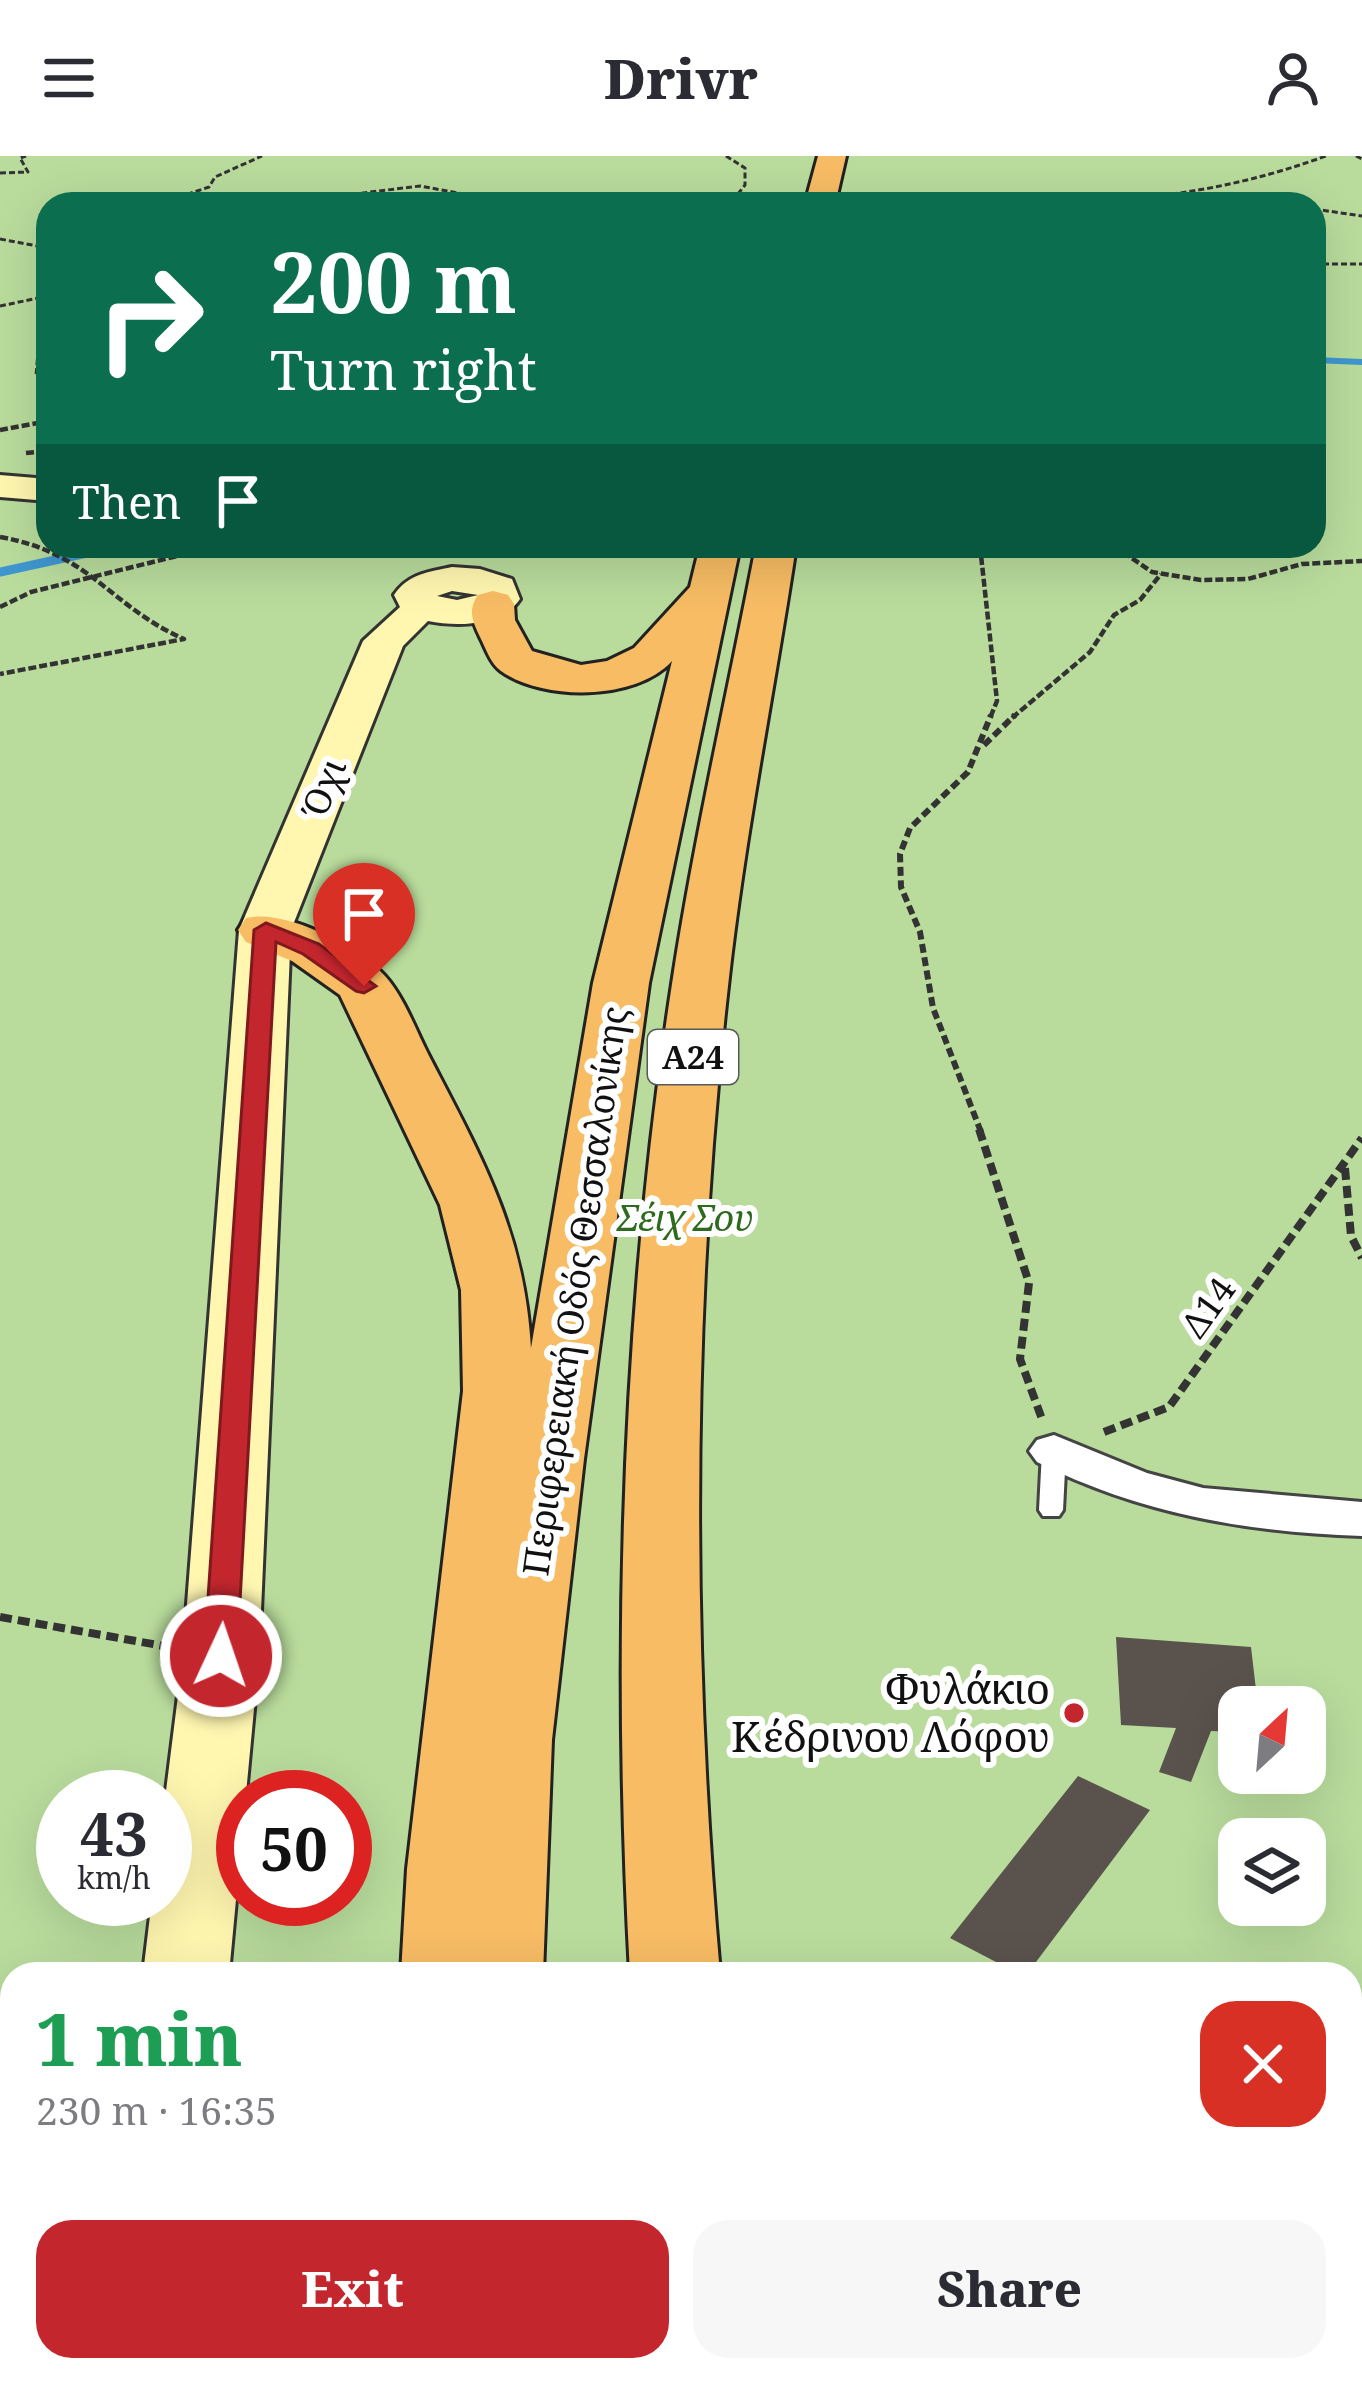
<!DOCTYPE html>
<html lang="en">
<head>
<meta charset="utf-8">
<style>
  body { margin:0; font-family:"Noto Serif",serif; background:#f7f7f7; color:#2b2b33; height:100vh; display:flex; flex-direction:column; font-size:45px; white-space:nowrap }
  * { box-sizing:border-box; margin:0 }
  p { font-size:39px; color:#7c7c81 }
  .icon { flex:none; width:66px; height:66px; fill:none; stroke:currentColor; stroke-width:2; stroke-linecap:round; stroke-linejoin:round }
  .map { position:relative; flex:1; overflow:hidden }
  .side { position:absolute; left:0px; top:1806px; width:1362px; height:420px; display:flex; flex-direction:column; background:#fff; border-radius:36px 36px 0 0; box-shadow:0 12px 48px #0002 }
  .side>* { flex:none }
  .guide { position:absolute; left:36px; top:36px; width:1290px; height:366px; border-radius:36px; box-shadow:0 12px 48px #0002; background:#0b6e4f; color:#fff; overflow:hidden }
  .needle { width:78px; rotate:26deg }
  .tools { position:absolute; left:1218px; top:1530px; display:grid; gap:24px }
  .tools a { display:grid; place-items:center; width:108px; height:108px; border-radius:24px; background:#fff; box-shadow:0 12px 48px #0002; font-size:60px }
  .speed { position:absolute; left:36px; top:1614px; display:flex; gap:24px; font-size:60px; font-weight:700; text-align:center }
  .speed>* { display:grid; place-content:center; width:156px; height:156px; border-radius:50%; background:#fff; box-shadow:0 12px 48px #0002; line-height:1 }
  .speed small { font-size:30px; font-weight:400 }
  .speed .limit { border:18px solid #d22; background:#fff; color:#111 }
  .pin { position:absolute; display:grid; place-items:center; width:102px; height:102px; color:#fff; margin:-123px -51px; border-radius:50% 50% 50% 0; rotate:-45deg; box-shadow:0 0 12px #0007 }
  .pin .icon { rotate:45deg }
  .me { position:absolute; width:132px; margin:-66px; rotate:3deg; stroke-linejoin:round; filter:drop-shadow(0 0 9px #0008) }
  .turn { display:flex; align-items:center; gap:42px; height:252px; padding:0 36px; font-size:54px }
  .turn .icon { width:156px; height:156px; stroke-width:2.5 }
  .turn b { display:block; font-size:84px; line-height:102px }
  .then { display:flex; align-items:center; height:114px; padding:0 36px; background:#0003; gap:24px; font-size:45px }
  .round { display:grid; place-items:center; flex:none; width:126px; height:126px; border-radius:36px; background:#f7f7f7 }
  .headline { display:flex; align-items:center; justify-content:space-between; height:204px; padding:0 36px }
  h1 { font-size:72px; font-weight:800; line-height:90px; color:#1e9e55 }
  .primary-button { display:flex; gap:24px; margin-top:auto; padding:24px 36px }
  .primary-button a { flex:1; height:138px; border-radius:36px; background:#c4262e; color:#fff; font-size:48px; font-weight:800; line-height:138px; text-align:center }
  .primary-button a+a { background:#f7f7f7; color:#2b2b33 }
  header { display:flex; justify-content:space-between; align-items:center; height:156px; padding:0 36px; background:#fff; font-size:54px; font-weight:800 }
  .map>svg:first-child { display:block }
  .forest { fill:#b9dc9c; fill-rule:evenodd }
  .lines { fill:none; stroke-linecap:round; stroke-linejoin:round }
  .stream-far1 { stroke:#3f96cf; stroke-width:6 }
  .stream { stroke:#3f96cf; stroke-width:9 }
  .building { fill:#5a524d }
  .service-casing { stroke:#444; stroke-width:6 }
  .minor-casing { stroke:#444; stroke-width:6 }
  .secondary-casing { stroke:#333; stroke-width:6 }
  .trunk-casing { stroke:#222; stroke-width:6 }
  .path-far4 { stroke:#333; stroke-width:3; stroke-dasharray:6 3; stroke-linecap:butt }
  .path-far3 { stroke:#333; stroke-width:4.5; stroke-dasharray:8 3; stroke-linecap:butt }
  .path-far2 { stroke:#333; stroke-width:6; stroke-dasharray:9 4.5; stroke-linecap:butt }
  .path-far1 { stroke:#333; stroke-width:8; stroke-dasharray:12 6; stroke-linecap:butt }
  .path { stroke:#333; stroke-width:10; stroke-dasharray:16 9; stroke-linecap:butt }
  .service { fill:#fff; fill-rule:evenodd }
  .minor { fill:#fff; fill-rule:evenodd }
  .secondary { fill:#fff6b0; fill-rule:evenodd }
  .trunk { fill:#f7bc64; fill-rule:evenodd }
  .route { fill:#c4262e; stroke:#7f191e; stroke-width:3 }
  .poi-dot { fill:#c4262e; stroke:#fff; stroke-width:4.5 }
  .labels { text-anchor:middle; stroke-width:12; stroke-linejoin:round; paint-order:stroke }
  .shield { fill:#fff; stroke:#585858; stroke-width:3 }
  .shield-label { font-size:33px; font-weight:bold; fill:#111 }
  .street-label { font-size:36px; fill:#111; stroke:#fff }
  .park-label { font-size:36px; font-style:italic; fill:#2f6b1f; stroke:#fff }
  .near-poi-label { font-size:42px; fill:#111; stroke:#fff; text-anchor:end }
</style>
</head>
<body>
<header><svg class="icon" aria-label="menu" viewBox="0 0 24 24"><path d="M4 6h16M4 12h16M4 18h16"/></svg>Drivr<svg class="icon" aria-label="person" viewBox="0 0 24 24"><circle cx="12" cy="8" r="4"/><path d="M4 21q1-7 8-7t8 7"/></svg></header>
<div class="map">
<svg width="1362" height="2226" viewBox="0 0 1362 2226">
  <rect width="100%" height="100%" fill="#fffdf5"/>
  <!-- forest -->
  <path class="forest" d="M0 0H1362V2226H0ZM48 48H1314V390H48ZM1239 1551H1305V1617H1239ZM63 1641H165V1743H63ZM243 1641H345V1743H243ZM1239 1683H1305V1749H1239ZM12 1818H1350V2214H12Z"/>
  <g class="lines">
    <!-- stream-far1 -->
    <path class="stream-far1" d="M1314 204 1362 206"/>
    <!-- stream -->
    <path class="stream" d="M0 416 119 390"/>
  </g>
  <!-- building -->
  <g class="building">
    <path d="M1116 1481 1251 1491 1258 1551H1239V1576L1211 1575 1191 1626 1159 1616 1176 1572 1121 1569Z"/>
    <path d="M1078 1620 1150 1654 1027 1818H1019L950 1782Z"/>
  </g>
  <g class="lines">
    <!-- service casing -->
    <g class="service-casing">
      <path id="service" d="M1054 1288 1066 1295 1063 1354 1059 1360H1043L1039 1354 1042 1295Z"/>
    </g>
    <!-- minor casing -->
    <g class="minor-casing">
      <path id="minor" d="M1054 1279 1147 1317 1203 1332 1362 1346V1380C1246 1376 1141 1358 1037 1306L1029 1295 1037 1284Z"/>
    </g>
    <!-- secondary casing -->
    <g class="secondary-casing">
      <g id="secondary">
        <path d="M0 319 48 323V345L0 341Z"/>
        <path d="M452 411 480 413 512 423 520 443C502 470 458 471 428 465L403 490 291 774 259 1500 229 1818H143L152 1743H165V1643L183 1500 239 774 363 485 400 451 394 439C408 418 428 416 452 411ZM452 435 478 439 457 444 437 440Z"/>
        <rect x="131" y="2214" width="100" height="12"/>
      </g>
    </g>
    <!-- trunk casing -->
    <g class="trunk-casing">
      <g id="trunk">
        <path d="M818 0H846L835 48H805Z"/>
        <path d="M700 390H740L649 827 584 1303 552 1584 543 1818H401L407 1713 463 1235 461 1134 440 1049 340 839 292 805 246 786 238 774 246 762C286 753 357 790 385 820 404 841 416 875 429 900 482 1002 524 1075 531 1192L593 827 672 505C636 545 543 545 501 515 491 508 486 493 481 483 473 466 467 455 478 439L493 435 508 439 514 448 515 464 532 495 581 509 607 505 634 492 690 431Z"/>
        <path d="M756 390H796C774 536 744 683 728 830 691 1157 691 1490 720 1818H630C612 1489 622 1154 672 828 694 682 728 536 756 390Z"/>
        <path d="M431 2214H535L534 2226H430Z"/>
        <rect x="647" y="2214" width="104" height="12"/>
      </g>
    </g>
    <!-- path-far4 -->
    <g class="path-far4">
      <path d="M726 0 745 12V29L730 48"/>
      <path d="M1356 0 1362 3"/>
      <path d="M0 17 28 16 20 2 26 0"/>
      <path d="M1178 42 1236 48"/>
      <path d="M174 48 176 42 209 31 215 21 262 0"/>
      <path d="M272 48 420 30 518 48"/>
      <path d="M1028 48C1138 45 1221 38 1326 0"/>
      <path d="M1314 53 1362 60"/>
      <path d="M0 83 48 92"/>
      <path d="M1314 108H1362"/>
      <path d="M0 150 48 140"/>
      <path d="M48 192 38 196 36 220 48 225"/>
    </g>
    <!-- path-far3 -->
    <g class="path-far3">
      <path d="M0 274 48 265"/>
      <path d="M26 297 48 295"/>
      <path d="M0 381C91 397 109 450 184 483L0 518"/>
      <path d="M980 390 997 545 990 562"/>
      <path d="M1114 390 1152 416 1201 424 1248 423 1302 408 1362 405"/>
      <path d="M0 451 31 436 218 390"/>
      <path d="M1012 562 1090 496 1114 459 1140 444 1161 418"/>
    </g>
    <!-- path-far2 -->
    <g class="path-far2">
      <path d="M984 589 1015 559"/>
      <path d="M981 976 933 852 920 776 901 731 900 698 910 672 968 616 991 559"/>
    </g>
    <!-- path-far1 -->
    <g class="path-far1">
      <path d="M979 973 1029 1127 1020 1203 1042 1263"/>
      <path d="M1345 1012 1351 1080 1362 1102"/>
      <path d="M1104 1276 1169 1251 1362 982"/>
      <path d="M0 1461 164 1490"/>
    </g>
    <!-- path -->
    <path class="path" d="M0 1887 12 1888"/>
    <!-- service -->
    <use href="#service" class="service"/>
    <!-- minor -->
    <use href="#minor" class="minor"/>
    <!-- secondary -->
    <use href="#secondary" class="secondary"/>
    <!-- trunk -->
    <use href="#trunk" class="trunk"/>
  </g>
  <!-- route -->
  <path class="route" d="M266 767 319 788 376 830 364 837 356 835 303 798 276 786 237 1500 232 1508H209L204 1500 254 774Z"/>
  <!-- markers -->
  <circle class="poi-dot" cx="1074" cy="1557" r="12"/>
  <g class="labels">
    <!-- shield labels -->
    <rect class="shield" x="648" y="874" width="90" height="54" rx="9"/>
    <g class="shield-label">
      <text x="693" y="913">Α24</text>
    </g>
    <!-- street labels -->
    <g class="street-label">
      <text transform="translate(324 631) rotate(-68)" y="13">Όχι</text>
      <text transform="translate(575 1135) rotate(-82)" y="13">Περιφερειακή Οδός Θεσσαλονίκης</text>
      <text transform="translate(1208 1151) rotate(-54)" y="13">Δ14</text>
    </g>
    <!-- park labels -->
    <g class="park-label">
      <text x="686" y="1075">Σέιχ Σου</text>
    </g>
    <!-- near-poi labels -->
    <g class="near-poi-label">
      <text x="1050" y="1548">Φυλάκιο<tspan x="1050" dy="48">Κέδρινου Λόφου</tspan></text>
    </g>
  </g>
</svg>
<div class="tools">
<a><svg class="needle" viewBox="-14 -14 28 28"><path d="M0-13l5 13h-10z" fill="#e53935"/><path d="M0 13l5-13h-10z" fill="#7c7c81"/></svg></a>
<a><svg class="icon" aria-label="layers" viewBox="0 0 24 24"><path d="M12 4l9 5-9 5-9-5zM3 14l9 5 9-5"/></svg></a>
</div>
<div class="speed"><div>43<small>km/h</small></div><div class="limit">50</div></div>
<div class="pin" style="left:364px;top:830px;background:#d93025"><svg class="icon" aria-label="arrive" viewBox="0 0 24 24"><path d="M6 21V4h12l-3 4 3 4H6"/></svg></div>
<svg class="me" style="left:221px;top:1500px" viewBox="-20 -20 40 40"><circle r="17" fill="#c4262e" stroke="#fff" stroke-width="3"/><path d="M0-11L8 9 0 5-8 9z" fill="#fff"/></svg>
<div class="guide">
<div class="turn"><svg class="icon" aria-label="right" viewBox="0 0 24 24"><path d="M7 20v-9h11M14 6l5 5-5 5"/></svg><div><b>200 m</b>Turn right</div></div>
<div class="then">Then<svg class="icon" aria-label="arrive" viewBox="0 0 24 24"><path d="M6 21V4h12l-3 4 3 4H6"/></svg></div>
</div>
<section class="side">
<div class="headline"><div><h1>1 min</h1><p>230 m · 16:35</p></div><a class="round" style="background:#d93025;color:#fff"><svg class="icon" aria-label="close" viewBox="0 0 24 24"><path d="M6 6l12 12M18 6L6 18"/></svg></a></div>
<div class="primary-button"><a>Exit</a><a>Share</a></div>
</section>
</div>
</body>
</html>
